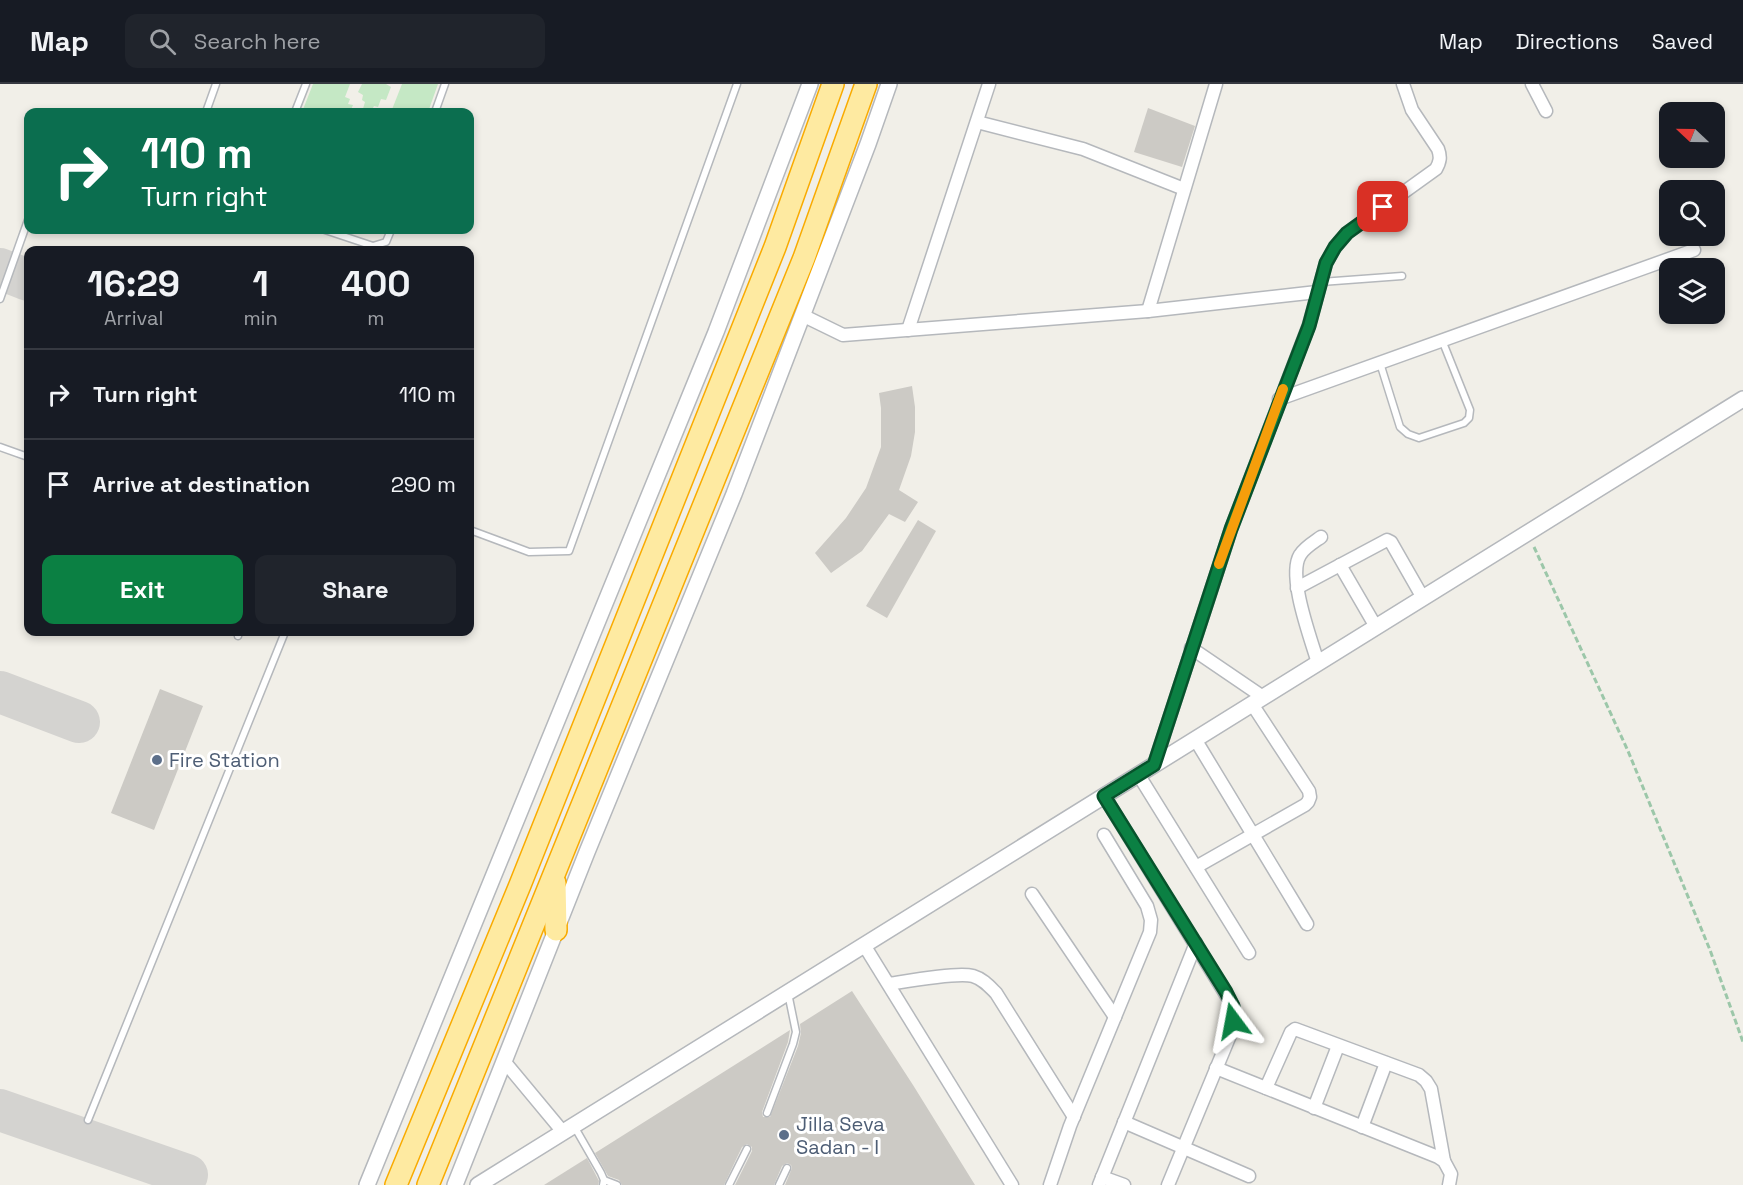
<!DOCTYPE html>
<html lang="en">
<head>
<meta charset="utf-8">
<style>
  body { margin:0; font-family:"Space Grotesk",sans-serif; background:#20242c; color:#f1f3f6; height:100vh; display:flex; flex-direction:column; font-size:22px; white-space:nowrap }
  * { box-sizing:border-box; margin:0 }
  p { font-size:20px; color:#9ea1a6 }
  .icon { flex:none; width:33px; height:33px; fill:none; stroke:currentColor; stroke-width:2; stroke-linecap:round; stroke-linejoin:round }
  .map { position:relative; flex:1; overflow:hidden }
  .details { position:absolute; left:24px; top:162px; width:450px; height:390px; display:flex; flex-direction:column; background:#171b24; border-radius:12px; box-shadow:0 3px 9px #0003 }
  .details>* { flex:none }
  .guide { position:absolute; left:24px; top:24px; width:450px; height:126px; border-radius:12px; box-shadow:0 3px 9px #0003; background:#0b6e4f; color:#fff; overflow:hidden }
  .needle { width:39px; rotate:292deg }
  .buttons { position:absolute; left:1659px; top:18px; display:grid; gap:12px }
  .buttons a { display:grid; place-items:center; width:66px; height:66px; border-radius:12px; background:#171b24; box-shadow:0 3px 9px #0003; font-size:30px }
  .pin { position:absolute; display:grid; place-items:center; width:51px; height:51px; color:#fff; margin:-26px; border-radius:12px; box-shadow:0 3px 9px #0006 }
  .me { position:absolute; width:66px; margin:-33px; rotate:347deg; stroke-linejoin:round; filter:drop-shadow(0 0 4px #0008) }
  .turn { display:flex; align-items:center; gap:21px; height:126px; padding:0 18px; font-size:27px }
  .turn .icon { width:78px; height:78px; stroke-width:2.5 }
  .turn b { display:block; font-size:42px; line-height:51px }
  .eta { display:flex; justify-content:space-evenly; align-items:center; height:102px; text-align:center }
  .eta b { font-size:36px; font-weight:600; line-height:42px }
  .button { display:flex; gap:12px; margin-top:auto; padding:12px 18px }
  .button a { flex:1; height:69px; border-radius:12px; background:#0b8043; color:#fff; font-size:24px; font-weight:600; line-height:69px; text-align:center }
  .button a+a { background:#20242c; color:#f1f3f6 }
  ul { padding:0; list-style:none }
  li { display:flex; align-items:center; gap:18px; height:90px; padding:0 18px; border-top:2px solid #363941 }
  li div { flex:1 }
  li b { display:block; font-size:22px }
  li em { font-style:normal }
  header { display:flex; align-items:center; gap:36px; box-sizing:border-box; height:84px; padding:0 30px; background:#171b24; border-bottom:2px solid #363941 }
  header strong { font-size:28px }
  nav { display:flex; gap:33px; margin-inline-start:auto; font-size:21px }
  .search { width:420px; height:54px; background:#20242c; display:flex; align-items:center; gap:15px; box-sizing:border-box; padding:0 21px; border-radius:12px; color:#9ea1a6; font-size:22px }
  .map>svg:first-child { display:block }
  .green { fill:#c5e8c5 }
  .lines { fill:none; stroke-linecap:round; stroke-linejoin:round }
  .taxiway { stroke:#d4d3d0; stroke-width:42 }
  .building { fill:#cccac5 }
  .service-casing { stroke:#b5b8bc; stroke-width:9 }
  .minor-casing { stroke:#b5b8bc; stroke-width:15 }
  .tertiary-casing { stroke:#b5b8bc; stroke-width:18 }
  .trunk-casing { stroke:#f9ab00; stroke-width:24 }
  .path { stroke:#9cc7a9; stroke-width:3; stroke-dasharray:6 3; stroke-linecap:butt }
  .service { stroke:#fff; stroke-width:6 }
  .minor { stroke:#fff; stroke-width:12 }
  .tertiary { stroke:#fff; stroke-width:15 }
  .trunk { stroke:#feeaa1; stroke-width:21 }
  .route-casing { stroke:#07532c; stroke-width:15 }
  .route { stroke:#0b8043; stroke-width:10 }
  .slow { stroke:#f59e0b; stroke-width:10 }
  .service-dot { fill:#5c6f8a; stroke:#fff; stroke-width:2 }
  .labels { text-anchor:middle; stroke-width:6; stroke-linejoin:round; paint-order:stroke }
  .service-label { font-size:20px; fill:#4e5e75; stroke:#fff; text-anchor:start }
</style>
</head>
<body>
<header>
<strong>Map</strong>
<div class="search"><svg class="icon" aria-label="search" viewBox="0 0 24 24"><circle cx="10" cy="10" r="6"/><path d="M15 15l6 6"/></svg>Search here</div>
<nav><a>Map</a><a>Directions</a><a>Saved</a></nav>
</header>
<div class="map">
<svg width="1743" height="1101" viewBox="0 0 1743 1101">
  <rect width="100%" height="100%" fill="#f1efe8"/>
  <!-- green -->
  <g class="green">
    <path d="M313 0H350L345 13 350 15 348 20 353 21 350 28H302Z"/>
    <path d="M362 0H386L391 3 386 16 381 15 378 23 374 22 371 28H362L365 18 362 16 363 11 358 8Z"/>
    <path d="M402 0H438L428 28H391Z"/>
  </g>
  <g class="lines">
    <!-- taxiway -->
    <g class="taxiway">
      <path d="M0 185 28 196"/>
      <path d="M0 608 79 638"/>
      <path d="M0 1026 187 1091"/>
    </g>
  </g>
  <!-- building -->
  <g class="building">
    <path d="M1148 24 1195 42 1182 83 1134 68Z"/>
    <path d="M912 302 915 323V348L911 372 899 406 918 418 905 438 889 430 862 467 831 489 815 469 846 434 866 404 881 363V324L879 309Z"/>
    <path d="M918 436 936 447 887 534 866 522Z"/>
    <path d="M160 605 203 622 154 746 111 729Z"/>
    <path d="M852 907 913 1001 975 1101H785L792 1084 791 1081 787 1079 782 1082 774 1101H735L752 1067V1063L747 1060 742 1063 724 1101H622L619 1096 608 1092 595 1069 790 946 788 958 762 1028 763 1033H770L798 962 801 949 800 940Z"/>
    <path d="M587 1074 599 1097 598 1101H544Z"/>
  </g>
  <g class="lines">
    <!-- service casing -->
    <g class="service-casing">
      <g id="service">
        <path d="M206 28 216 0"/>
        <path d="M295 28 306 0"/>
        <path d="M435 28 445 0"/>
        <path d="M325 146 373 162 386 158 391 146"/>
        <path d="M1321 198 1402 192"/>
        <path d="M0 215 28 136"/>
        <path d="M1380 279 1400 343 1408 350 1419 354 1464 339 1469 334 1470 326 1442 256"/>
        <path d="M0 363 28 373"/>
        <path d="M470 446 529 468 569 467 737 0"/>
        <path d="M238 552 239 548"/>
        <path d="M767 1029 793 960 796 948 788 909"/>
        <path d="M88 1036 285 548"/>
        <path d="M574 1042 601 1089 604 1096 603 1101"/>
        <path d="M604 1096 617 1101"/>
        <path d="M729 1101 747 1065"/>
        <path d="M779 1101 787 1084"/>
      </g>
    </g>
    <!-- minor casing -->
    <g class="minor-casing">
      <g id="minor">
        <path d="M1532 0 1546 27"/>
        <path d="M977 38 1083 65 1184 105"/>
        <path d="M1148 227 1216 0"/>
        <path d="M802 231 843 251 1148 227 1317 208"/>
        <path d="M908 246 989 0"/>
        <path d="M1279 315 1694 166"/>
        <path d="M1340 481 1376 543"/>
        <path d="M1297 504 1387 456 1391 458 1423 514"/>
        <path d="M1191 564 1263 613"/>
        <path d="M1318 579C1311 555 1287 492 1300 471 1304 464 1314 458 1321 453"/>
        <path d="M1195 655 1307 840"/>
        <path d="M1154 681 1231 445 1309 241 1326 179 1335 163 1347 149 1436 85C1440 78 1441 73 1438 65L1412 26 1403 0"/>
        <path d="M1138 690 1249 869"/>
        <path d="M1104 712 1233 922 1231 949 1168 1101"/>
        <path d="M1196 783 1305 721 1308 718 1310 713 1309 707 1252 620"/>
        <path d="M1032 810 1115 933"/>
        <path d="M864 861 1012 1101"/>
        <path d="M889 900C908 897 957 888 973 892 983 895 989 902 996 909L1074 1033"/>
        <path d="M504 977 563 1048"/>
        <path d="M1216 984 1438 1073 1444 1077 1451 1090 1449 1101"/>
        <path d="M1266 1004 1291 948 1295 945 1419 991 1426 997 1431 1005 1444 1077"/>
        <path d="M1314 1024 1338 962"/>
        <path d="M1124 1038 1249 1092"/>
        <path d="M1362 1043 1386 979"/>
        <path d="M1102 1093 1124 1101"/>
        <path d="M1050 1101 1070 1042 1150 848 1151 836 1147 822 1104 751"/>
        <path d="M1099 1101 1196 859"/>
      </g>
    </g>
    <!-- tertiary casing -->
    <g class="tertiary-casing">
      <g id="tertiary">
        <path d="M367 1101 716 248 810 0"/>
        <path d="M455 1101 587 768 734 410 868 60 889 0"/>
        <path d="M478 1101 1743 315"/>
      </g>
    </g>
    <!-- trunk casing -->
    <g class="trunk-casing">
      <g id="trunk">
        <path d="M555 799 556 846"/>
        <path d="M396 1101 520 801 775 163 833 0"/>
        <path d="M428 1101 804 174 866 0"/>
      </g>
    </g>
    <!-- path -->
    <path class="path" d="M1534 463 1628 667 1710 866 1743 958"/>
    <!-- service -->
    <use href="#service" class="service"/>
    <!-- minor -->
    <use href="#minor" class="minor"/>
    <!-- tertiary -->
    <use href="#tertiary" class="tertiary"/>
    <!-- trunk -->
    <use href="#trunk" class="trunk"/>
  </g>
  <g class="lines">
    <!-- route casing -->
    <g class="route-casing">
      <path id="route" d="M1233 937V922L1226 908 1104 712 1154 681 1231 445 1309 242 1326 179 1335 163 1347 149 1383 123"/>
    </g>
    <!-- route -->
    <use href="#route" class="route"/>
    <!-- slow -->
    <path class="slow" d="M1219 480 1283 305"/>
  </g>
  <!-- markers -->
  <g class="service-dot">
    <circle cx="157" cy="676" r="6"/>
    <circle cx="784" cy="1051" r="6"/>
  </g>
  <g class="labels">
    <!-- service labels -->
    <g class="service-label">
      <text x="169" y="683">Fire Station</text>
      <text x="796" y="1047">Jilla Seva<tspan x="796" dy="23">Sadan - I</tspan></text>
    </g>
  </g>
</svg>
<div class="buttons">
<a><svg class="needle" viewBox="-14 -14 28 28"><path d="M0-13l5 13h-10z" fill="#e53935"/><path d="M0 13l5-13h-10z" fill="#9ea1a6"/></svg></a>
<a><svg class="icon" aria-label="search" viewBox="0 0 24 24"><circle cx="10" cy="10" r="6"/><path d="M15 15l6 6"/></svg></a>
<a><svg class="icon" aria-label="layers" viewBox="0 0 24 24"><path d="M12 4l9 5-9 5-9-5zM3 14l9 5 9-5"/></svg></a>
</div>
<div class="pin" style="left:1383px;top:123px;background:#d93025"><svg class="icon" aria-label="arrive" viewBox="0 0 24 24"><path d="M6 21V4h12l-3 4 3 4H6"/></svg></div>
<svg class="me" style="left:1233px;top:937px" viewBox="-20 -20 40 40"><path d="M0-17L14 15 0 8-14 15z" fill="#0b8043" stroke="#fff" stroke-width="4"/></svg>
<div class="guide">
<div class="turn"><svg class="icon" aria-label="right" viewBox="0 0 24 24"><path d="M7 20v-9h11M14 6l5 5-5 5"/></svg><div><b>110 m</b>Turn right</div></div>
</div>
<section class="details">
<div class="eta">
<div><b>16:29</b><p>Arrival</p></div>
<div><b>1</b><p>min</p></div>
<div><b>400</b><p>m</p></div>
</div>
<ul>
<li><svg class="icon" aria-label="right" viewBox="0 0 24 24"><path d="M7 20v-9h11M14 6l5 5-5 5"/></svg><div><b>Turn right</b></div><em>110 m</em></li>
<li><svg class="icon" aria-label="arrive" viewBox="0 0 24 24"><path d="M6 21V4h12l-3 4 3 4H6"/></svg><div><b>Arrive at destination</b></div><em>290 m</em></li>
</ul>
<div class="button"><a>Exit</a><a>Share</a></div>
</section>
</div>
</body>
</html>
